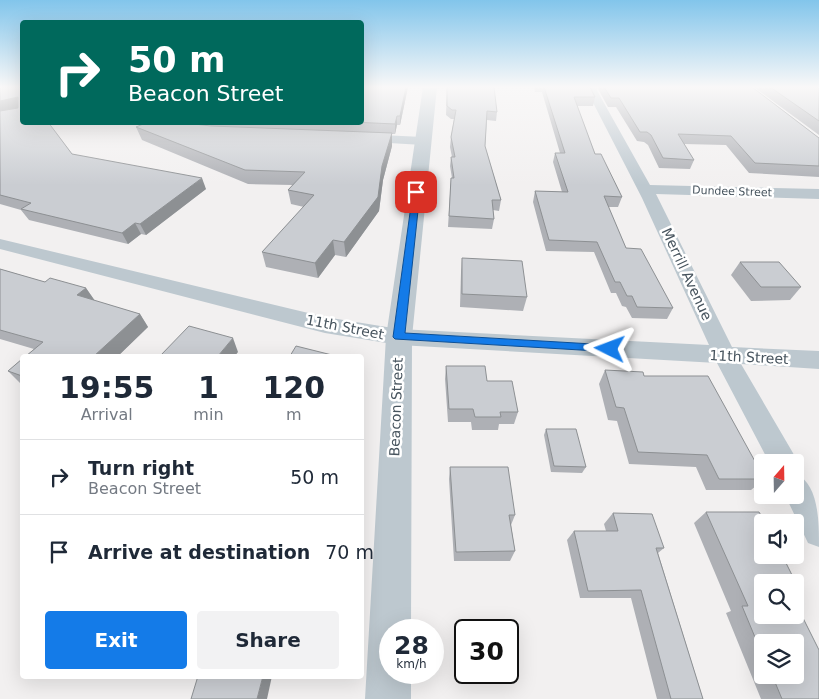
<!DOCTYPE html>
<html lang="en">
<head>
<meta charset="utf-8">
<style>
  body { margin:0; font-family:"DejaVu Sans",sans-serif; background:#f2f2f3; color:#1f2937; height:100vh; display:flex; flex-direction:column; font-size:19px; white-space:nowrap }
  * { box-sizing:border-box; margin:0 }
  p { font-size:16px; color:#747a83 }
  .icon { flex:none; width:28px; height:28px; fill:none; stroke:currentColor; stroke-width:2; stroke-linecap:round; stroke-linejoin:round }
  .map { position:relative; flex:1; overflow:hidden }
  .side { position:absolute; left:20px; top:354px; width:344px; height:325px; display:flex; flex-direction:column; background:#fff; border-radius:5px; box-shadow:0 5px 20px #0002 }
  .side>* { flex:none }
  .hud { position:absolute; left:20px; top:20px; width:344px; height:105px; border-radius:5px; box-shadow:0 5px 20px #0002; background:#00695c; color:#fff; overflow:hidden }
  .needle { width:32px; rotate:20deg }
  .buttons { position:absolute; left:754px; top:454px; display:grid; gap:10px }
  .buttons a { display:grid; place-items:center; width:50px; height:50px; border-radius:5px; background:#fff; box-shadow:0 5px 20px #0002; font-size:25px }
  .speed { position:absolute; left:379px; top:619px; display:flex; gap:10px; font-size:25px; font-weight:700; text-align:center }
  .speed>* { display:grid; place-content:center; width:65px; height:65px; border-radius:50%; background:#fff; box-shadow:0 5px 20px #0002; line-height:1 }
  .speed small { font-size:12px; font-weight:400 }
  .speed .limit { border:2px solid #111; border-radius:8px; background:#fff; color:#111 }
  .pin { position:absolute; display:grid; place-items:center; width:42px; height:42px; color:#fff; margin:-21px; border-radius:10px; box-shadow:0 2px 8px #0006 }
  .me { position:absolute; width:55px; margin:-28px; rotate:273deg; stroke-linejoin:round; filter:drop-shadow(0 0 4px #0008) }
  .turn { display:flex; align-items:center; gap:18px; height:105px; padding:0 25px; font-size:22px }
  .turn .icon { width:65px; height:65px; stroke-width:2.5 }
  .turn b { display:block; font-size:35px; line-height:42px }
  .eta { display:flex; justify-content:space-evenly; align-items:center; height:85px; text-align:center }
  .eta b { font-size:30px; font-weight:700; line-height:35px }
  .button { display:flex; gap:10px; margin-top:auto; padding:10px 25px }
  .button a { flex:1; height:58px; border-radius:5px; background:#147be8; color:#fff; font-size:20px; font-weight:700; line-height:58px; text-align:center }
  .button a+a { background:#f2f2f3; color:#1f2937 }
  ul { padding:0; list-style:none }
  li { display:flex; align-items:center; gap:15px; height:75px; padding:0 25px; border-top:1px solid #e0e1e3 }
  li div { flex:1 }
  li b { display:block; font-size:19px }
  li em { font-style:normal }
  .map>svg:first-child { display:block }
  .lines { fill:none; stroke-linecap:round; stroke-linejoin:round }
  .minor { fill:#bdc8cf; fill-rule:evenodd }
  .tertiary { fill:#bdc8cf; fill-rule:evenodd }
  .wall { fill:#aeb0b5; fill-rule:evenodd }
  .shaded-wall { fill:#8d9093 }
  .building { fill:#cacdd2; stroke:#8d9093 }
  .route { fill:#147be8; stroke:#0d5097 }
  .labels { text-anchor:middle; stroke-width:5; stroke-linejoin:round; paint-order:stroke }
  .far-street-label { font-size:11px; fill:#47545e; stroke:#fff }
  .street-label { font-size:14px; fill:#47545e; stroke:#fff }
</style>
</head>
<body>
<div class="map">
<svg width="819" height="699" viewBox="0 0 819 699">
  <rect width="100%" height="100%" fill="#f2f0f0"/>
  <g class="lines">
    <!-- minor -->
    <g class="minor">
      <path d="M585 87H595L650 185 819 189V199L656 194 732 347 819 351V369L741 364 793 453 797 462 795 466V462H769L717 363 399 345 325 333 0 249V239L325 317 399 329 709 345 642 198Z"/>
      <path d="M360 134 423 137 430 141 423 145 355 141 353 138 355 135Z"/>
      <path d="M795 473C819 484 819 521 819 547L808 543 785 495H795Z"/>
    </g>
    <!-- tertiary -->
    <path class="tertiary" d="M423 87H437L412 337 411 630H390V672H411V699H365L386 337Z"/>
  </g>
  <!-- wall -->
  <g class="wall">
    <path d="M0 87 49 124 72 154 206 189 146 235 141 234 128 244 29 220 21 210 0 204Z"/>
    <path d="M408 87 400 125H397L395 134H392V146L383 180 379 211 346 257 335 255 318 278 266 267 262 252 304 207 291 204 288 190 293 185 248 184 142 140 136 127 211 126 199 122H361Z"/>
    <path d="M447 87 497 112 496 121 487 120 485 146 501 200 499 211 493 210 494 219 492 229 448 227 451 178H452L450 166 451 157H452L450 147 451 137 454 119H451L446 115Z"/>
    <path d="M520 87H590L595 97 593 106H577L595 154 622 197 618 207H608L626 248 673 308 667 319 632 318 626 307 622 306 616 293H611L594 252 546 251 533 202 535 191 562 192 553 162 555 153H560L542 92H535L534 87Z"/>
    <path d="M597 87H752L819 138V177L749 173 726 145 684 144 694 160 690 169 659 168 648 145 644 142 637 141 616 107H608Z"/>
    <path d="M754 87H819V135Z"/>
    <path d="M462 258 527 297 523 311 460 307 461 272Z"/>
    <path d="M740 262 801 287 790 300 751 301 731 275Z"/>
    <path d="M0 269 45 282 86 288 95 301 140 314 148 327 118 356H26L34 349 0 339Z"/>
    <path d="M22 359V385L8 371Z"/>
    <path d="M446 366 487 381 518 412 514 424H499L498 430H472L471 422H448L445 379Z"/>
    <path d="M605 370 644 376 762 474V481L751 490H706L696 467 629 464 617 421 608 420 599 384Z"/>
    <path d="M546 429 586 467 582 473 551 472 544 435Z"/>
    <path d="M450 467 515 515 511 525 515 551 510 561H454L449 479Z"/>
    <path d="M706 512 793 577 784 581 819 699H761L726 613 731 611 694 523ZM762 642 795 675H762Z"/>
    <path d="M613 513 664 548 658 553 703 699H657L631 598H580L567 540 574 531H606L604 524Z"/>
  </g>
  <!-- shaded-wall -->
  <g class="shaded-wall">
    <path d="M406 87H408L400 125V116Z"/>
    <path d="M18 97 22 107 0 112V101Z"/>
    <path d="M397 116V125L395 134V124Z"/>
    <path d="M392 133V146L383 180 379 211 346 257 344 242 382 166Z"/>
    <path d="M202 178 206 189 146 235 140 224Z"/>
    <path d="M135 223 141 234 128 244 122 233Z"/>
    <path d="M333 240 335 255 318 278 315 263Z"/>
    <path d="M86 288 95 301 77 295Z"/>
    <path d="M140 314 148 327 118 356H94Z"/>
    <path d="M233 338 238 352 235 356H218Z"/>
    <path d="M263 676H272L267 699H257Z"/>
  </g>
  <!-- building -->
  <g class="building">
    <path d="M0 87H22V122H48L72 154 202 178 140 224 135 223 122 233 21 209 31 203 0 195V111L18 108V97L0 101Z"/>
    <path d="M361 87H406L400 116H397L395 124 352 122H361Z"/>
    <path d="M447 87H494L497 112 487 111 485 146 501 200H492L494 219 449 216 451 178H454L451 157H455L451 137 456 110H452L447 106Z"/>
    <path d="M544 87H590L595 97H574L595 154H601L622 197 604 196 626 248 641 249 673 308 637 307 632 296H627L620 282H615L597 242 549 240 535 191 568 192 555 153H565Z"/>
    <path d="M604 87H752L819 138V166L755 163 731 136 678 134 694 160 663 158 651 135 647 132H640L619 98H611Z"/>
    <path d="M770 87H819V121Z"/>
    <path d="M148 122H192L194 124 211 126 392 133 382 166 378 197 344 242 333 240 315 263 262 252 314 195 288 190 305 172 245 170 136 127Z"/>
    <path d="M462 258 522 261 527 297 462 294Z"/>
    <path d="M740 262H779L801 287H761Z"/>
    <path d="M0 269 45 282 50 278 86 288 77 295 140 314 94 356H26L43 342 0 330Z"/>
    <path d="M189 326 233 338 218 356H160Z"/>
    <path d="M296 346 336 356H290Z"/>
    <path d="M22 359V376L8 371Z"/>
    <path d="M446 366H485L487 381H512L518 412H500L501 417H475L473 409H449Z"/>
    <path d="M605 370 643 372 644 376H708L762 474V479H719L707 455 638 452 624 408 616 407Z"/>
    <path d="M546 429H576L586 467 554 466Z"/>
    <path d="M450 467H508L515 515H509L515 551 456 552Z"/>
    <path d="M706 512H759L765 522H762V555H782L793 577H782L785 582H762V615H795V602L819 650V699H782L772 675H795V642H762V654L742 606H748Z"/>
    <path d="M613 513 652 514 664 548H656L703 699H671L641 590 588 591 574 531H618Z"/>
    <path d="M198 676H263L257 699H191Z"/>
  </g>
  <!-- sky -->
  <linearGradient id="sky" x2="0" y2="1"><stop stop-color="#82c5eb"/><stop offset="0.47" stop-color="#f9f8f8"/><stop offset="1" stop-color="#f9f8f8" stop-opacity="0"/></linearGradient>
  <rect width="819" height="185" fill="url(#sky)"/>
  <!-- route -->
  <path class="route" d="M413 191 420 192 405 333 610 345 616 349 614 352 395 339 393 337Z"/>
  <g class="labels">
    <!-- far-street labels -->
    <g class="far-street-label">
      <text transform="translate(732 191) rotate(2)" y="4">Dundee Street</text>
    </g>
    <!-- street labels -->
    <g class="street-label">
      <text transform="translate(687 274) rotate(65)" y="5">Merrill Avenue</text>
      <text transform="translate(345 327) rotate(11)" y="5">11th Street</text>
      <text transform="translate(749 357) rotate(3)" y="5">11th Street</text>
      <text transform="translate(396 407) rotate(-88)" y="5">Beacon Street</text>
    </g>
  </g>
</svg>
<div class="buttons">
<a><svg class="needle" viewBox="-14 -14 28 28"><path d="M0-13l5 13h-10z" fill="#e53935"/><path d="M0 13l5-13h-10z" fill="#747a83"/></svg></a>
<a><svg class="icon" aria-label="sound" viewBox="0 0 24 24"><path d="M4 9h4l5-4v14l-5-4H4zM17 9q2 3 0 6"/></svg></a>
<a><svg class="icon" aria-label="search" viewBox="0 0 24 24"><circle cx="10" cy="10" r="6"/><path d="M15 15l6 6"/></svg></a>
<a><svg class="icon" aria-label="layers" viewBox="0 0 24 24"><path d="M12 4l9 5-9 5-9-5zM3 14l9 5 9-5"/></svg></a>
</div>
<div class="speed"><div>28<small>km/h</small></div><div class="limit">30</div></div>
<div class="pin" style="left:416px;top:192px;background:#d93025"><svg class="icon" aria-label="arrive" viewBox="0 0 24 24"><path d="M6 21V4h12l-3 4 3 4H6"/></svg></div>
<svg class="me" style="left:610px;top:349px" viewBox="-20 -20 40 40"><path d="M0-17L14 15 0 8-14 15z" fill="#147be8" stroke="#fff" stroke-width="4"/></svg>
<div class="hud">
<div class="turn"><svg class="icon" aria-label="right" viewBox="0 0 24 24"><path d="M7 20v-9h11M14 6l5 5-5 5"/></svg><div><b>50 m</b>Beacon Street</div></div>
</div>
<section class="side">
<div class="eta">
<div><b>19:55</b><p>Arrival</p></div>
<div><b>1</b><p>min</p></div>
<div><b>120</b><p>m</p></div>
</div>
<ul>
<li><svg class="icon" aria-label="right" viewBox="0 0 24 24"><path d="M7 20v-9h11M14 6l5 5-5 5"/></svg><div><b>Turn right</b><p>Beacon Street</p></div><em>50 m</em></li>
<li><svg class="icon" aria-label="arrive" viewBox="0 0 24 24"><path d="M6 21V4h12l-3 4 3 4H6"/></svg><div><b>Arrive at destination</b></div><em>70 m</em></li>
</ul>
<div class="button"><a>Exit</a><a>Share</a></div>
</section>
</div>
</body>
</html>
